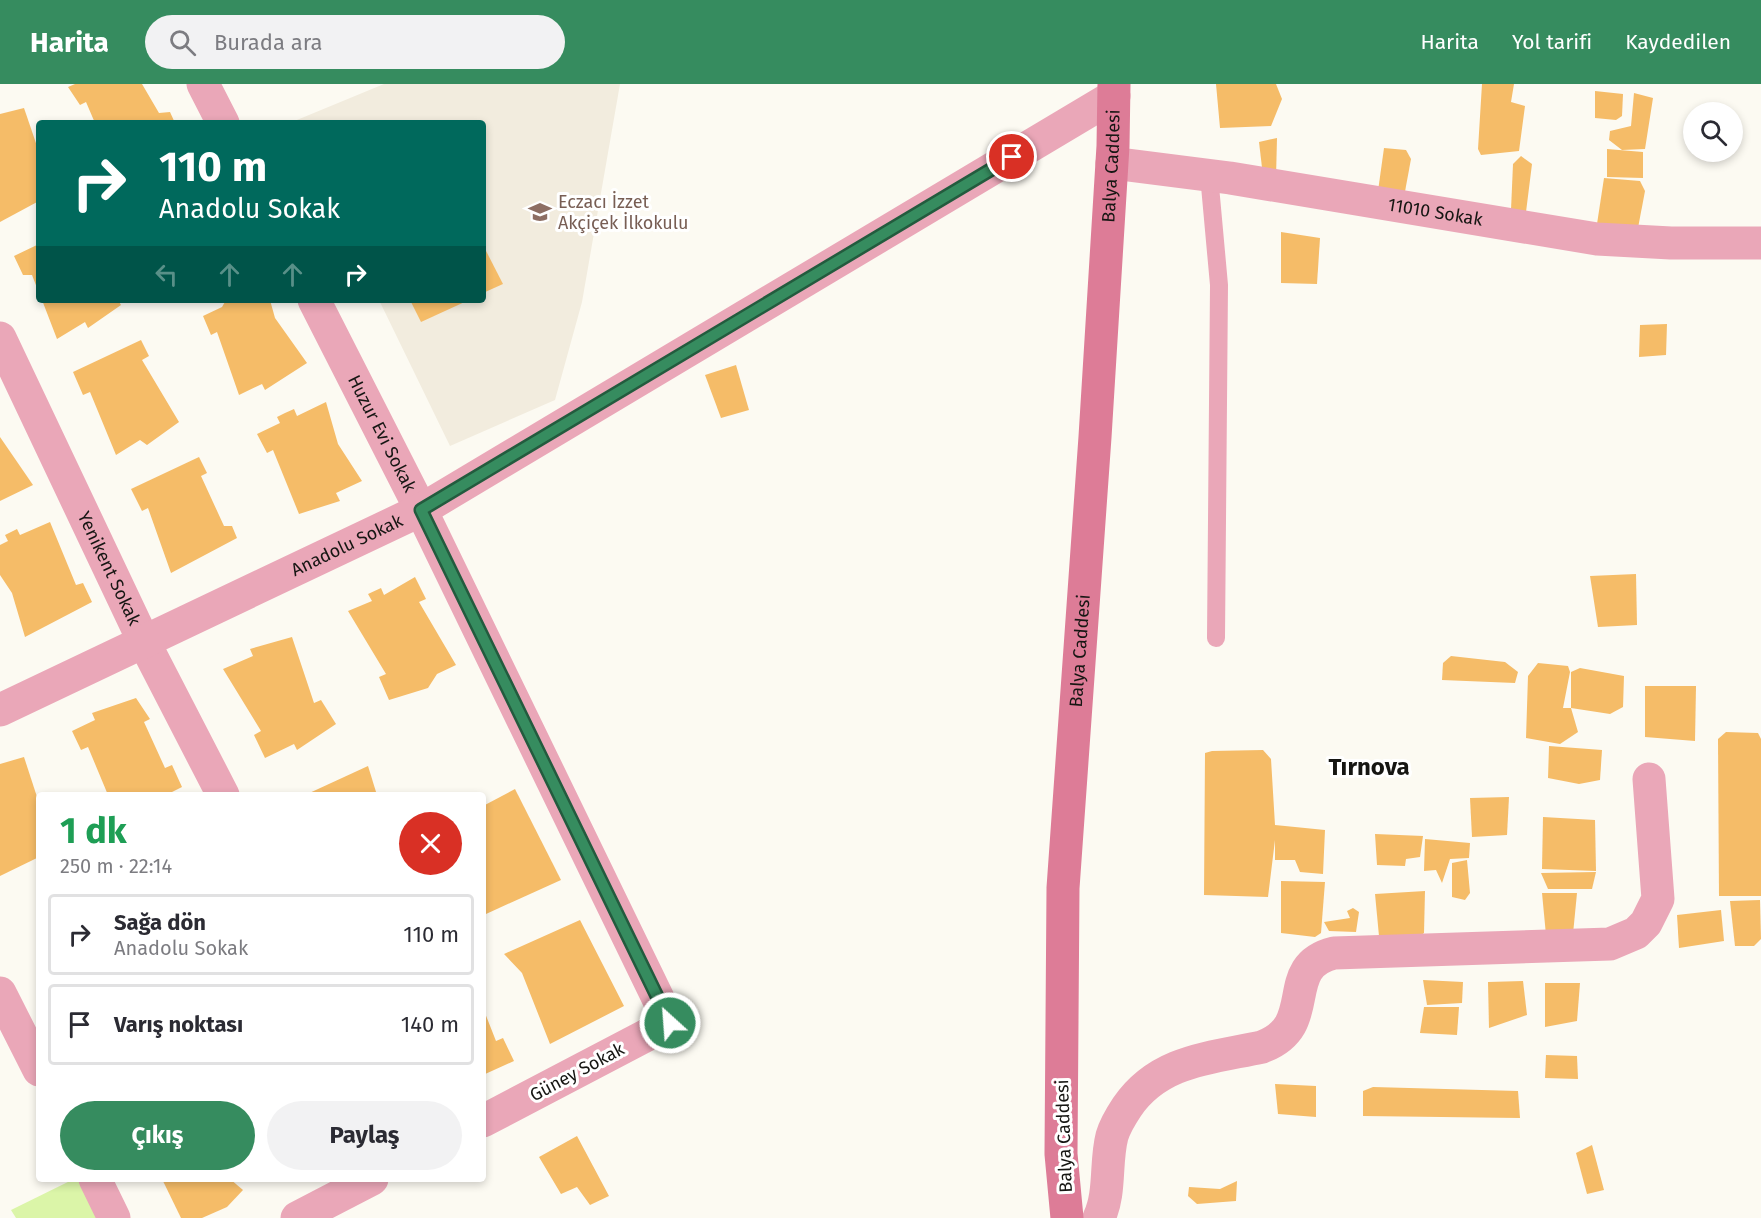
<!DOCTYPE html>
<html lang="tr">
<head>
<meta charset="utf-8">
<style>
  body { margin:0; font-family:"Fira Sans",sans-serif; background:#f2f2f3; color:#2b2b33; height:100vh; display:flex; flex-direction:column; font-size:22px; white-space:nowrap }
  * { box-sizing:border-box; margin:0 }
  p { font-size:20px; color:#7c7c81 }
  .icon { flex:none; width:33px; height:33px; fill:none; stroke:currentColor; stroke-width:2; stroke-linecap:round; stroke-linejoin:round }
  .map { position:relative; flex:1; overflow:hidden }
  .panel { position:absolute; left:36px; top:708px; width:450px; height:390px; display:flex; flex-direction:column; background:#fff; border-radius:6px; box-shadow:0 3px 9px #0003 }
  .panel>* { flex:none }
  .hud { position:absolute; left:36px; top:36px; width:450px; height:183px; border-radius:6px; box-shadow:0 3px 9px #0003; background:#00695c; color:#fff; overflow:hidden }
  .fabs { position:absolute; left:1683px; top:18px; display:grid; gap:12px }
  .fabs a { display:grid; place-items:center; width:60px; height:60px; border-radius:50%; background:#fff; box-shadow:0 3px 9px #0003; font-size:30px }
  .pin { position:absolute; display:grid; place-items:center; width:51px; height:51px; color:#fff; margin:-26px; border:3px solid #fff; border-radius:50%; box-shadow:0 2px 6px #0007 }
  .me { position:absolute; width:66px; margin:-33px; rotate:334deg; stroke-linejoin:round; filter:drop-shadow(0 0 4px #0008) }
  .turn { display:flex; align-items:center; gap:21px; height:126px; padding:0 24px; font-size:27px }
  .turn .icon { width:78px; height:78px; stroke-width:2.5 }
  .turn b { display:block; font-size:42px; line-height:51px }
  .lanes { display:flex; align-items:center; height:57px; padding:0 24px; background:#0003; justify-content:center; gap:30px; direction:ltr }
  .lanes .off { opacity:.35 }
  .round { display:grid; place-items:center; flex:none; width:63px; height:63px; border-radius:32px; background:#f2f2f3 }
  .head { display:flex; align-items:center; justify-content:space-between; height:102px; padding:0 24px }
  h1 { font-size:36px; font-weight:700; line-height:45px; color:#1e9e55 }
  .action { display:flex; gap:12px; margin-top:auto; padding:12px 24px }
  .action a { flex:1; height:69px; border-radius:36px; background:#368c5f; color:#fff; font-size:24px; font-weight:700; line-height:69px; text-align:center }
  .action a+a { background:#f2f2f3; color:#2b2b33 }
  ul { padding:0; list-style:none }
  li { display:flex; align-items:center; gap:18px; height:81px; margin:0 12px 9px; padding:0 12px; border:3px solid #e1e1e2; border-radius:6px }
  li div { flex:1 }
  li b { display:block; font-size:22px }
  li em { font-style:normal }
  header { display:flex; align-items:center; gap:36px; box-sizing:border-box; height:84px; padding:0 30px; background:#368c5f; color:#fff }
  header strong { font-size:28px }
  nav { display:flex; gap:33px; margin-inline-start:auto; font-size:21px }
  .search { width:420px; height:54px; background:#f2f2f3; display:flex; align-items:center; gap:15px; box-sizing:border-box; padding:0 21px; border-radius:33px; color:#7c7c81; font-size:22px }
  .map>svg:first-child { display:block }
  .built { fill:#f2ecde }
  .green { fill:#dbf5a8 }
  .building { fill:#f5bc68 }
  .lines { fill:none; stroke-linecap:round; stroke-linejoin:round }
  .lane { stroke:#eaa7b8; stroke-width:18 }
  .street { stroke:#eaa7b8; stroke-width:33 }
  .secondary { stroke:#dd7c97; stroke-width:33 }
  .route-casing { stroke:#235b3e; stroke-width:15 }
  .route { stroke:#368c5f; stroke-width:10 }
  .labels { text-anchor:middle; stroke-width:6; stroke-linejoin:round; paint-order:stroke }
  .street-label { font-size:18px; fill:#161613; stroke:#fff }
  .education-label { font-size:18px; fill:#785e54; stroke:#fff; text-anchor:start }
  .district-label { font-size:24px; font-weight:bold; fill:#161613; stroke:#fff }
</style>
</head>
<body>
<header>
<strong>Harita</strong>
<div class="search"><svg class="icon" aria-label="search" viewBox="0 0 24 24"><circle cx="10" cy="10" r="6"/><path d="M15 15l6 6"/></svg>Burada ara</div>
<nav><a>Harita</a><a>Yol tarifi</a><a>Kaydedilen</a></nav>
</header>
<div class="map">
<svg width="1761" height="1134" viewBox="0 0 1761 1134">
  <rect width="100%" height="100%" fill="#fcfaf2"/>
  <!-- built -->
  <path class="built" d="M384 0H620L582 218 555 316 450 362 379 216H483V39L292 38Z"/>
  <!-- green -->
  <path class="green" d="M74 1095H84L102 1134H16L11 1126Z"/>
  <!-- building -->
  <g class="building">
    <path d="M75 0H142L159 29 170 28 175 39H95L86 18 80 21 68 3Z"/>
    <path d="M1216 0H1276L1282 15 1271 42 1220 44Z"/>
    <path d="M1482 0H1514L1511 18 1525 22 1519 67 1481 71 1478 65Z"/>
    <path d="M1595 7 1623 10 1622 32 1616 36 1595 34Z"/>
    <path d="M1634 9 1653 14 1645 65 1622 66 1609 56 1610 47 1631 42Z"/>
    <path d="M24 24 39 68V117L0 138V30Z"/>
    <path d="M1277 54 1276 94 1263 92 1259 58Z"/>
    <path d="M1384 64 1406 66 1411 75 1404 113 1378 107Z"/>
    <path d="M1607 65 1643 68V94L1607 93Z"/>
    <path d="M1521 72 1532 80 1526 128 1511 126 1513 80Z"/>
    <path d="M1604 94 1640 97 1645 107 1638 144 1597 140Z"/>
    <path d="M1281 148 1320 154 1317 200 1281 199Z"/>
    <path d="M39 160V209L32 191H23L14 172Z"/>
    <path d="M483 161 503 200 483 209Z"/>
    <path d="M42 216H118L121 221 88 244 85 238 57 255Z"/>
    <path d="M226 216H270L275 234 307 279 265 306 262 300 239 311 217 248 211 251 203 232 222 223Z"/>
    <path d="M410 216H469L421 238Z"/>
    <path d="M1667 240 1666 271 1639 273 1640 241Z"/>
    <path d="M141 256 149 272 142 276 179 338 147 361 140 356 116 371 90 308 83 311 73 288Z"/>
    <path d="M736 281 749 326 721 334 705 291Z"/>
    <path d="M326 318 338 360 362 397 336 409 340 417 299 430 273 366 267 369 257 350 280 339 277 333 285 329 294 325 297 332Z"/>
    <path d="M0 353 33 401 0 417Z"/>
    <path d="M199 373 207 389 201 392 224 442H232L237 454 171 489 148 424 142 427 131 405Z"/>
    <path d="M50 438 76 501 83 499 92 518 25 553 12 509 0 491V461L8 457 5 451 17 445 20 451Z"/>
    <path d="M1636 490 1637 541 1598 543 1590 492Z"/>
    <path d="M415 493 426 515 419 518 456 581 437 590 428 604 389 616 379 593 386 590 348 527 372 517 368 510 381 504 384 511Z"/>
    <path d="M292 553 314 619 321 616 336 640 297 666 294 660 265 674 254 651 261 647 223 585 253 572 250 565Z"/>
    <path d="M1451 572 1505 578 1518 588 1515 599 1442 596 1443 579Z"/>
    <path d="M1538 579 1568 582 1570 588 1563 624H1571L1578 648 1560 660 1526 654 1528 592Z"/>
    <path d="M1580 584 1624 592 1623 623 1610 630 1571 624V588Z"/>
    <path d="M1645 602H1696L1695 657 1645 653Z"/>
    <path d="M136 614 150 635 144 638 165 684 172 681 182 703 166 711H108L88 663 81 666 72 647 95 636 92 629Z"/>
    <path d="M1726 648 1758 649 1761 655V812H1719L1718 655Z"/>
    <path d="M1549 662 1602 666 1600 696 1579 700 1548 694Z"/>
    <path d="M1263 666 1271 675 1275 741 1325 746 1323 790 1300 788 1295 776H1275V756L1268 813 1204 811 1205 669 1212 667Z"/>
    <path d="M24 673 39 719V773L0 792V680Z"/>
    <path d="M368 682 377 711H305Z"/>
    <path d="M515 705 561 796 486 830 483 825V722Z"/>
    <path d="M1509 713 1507 751 1472 753 1470 714Z"/>
    <path d="M1543 733 1595 736 1596 787 1542 785Z"/>
    <path d="M1375 750 1423 752 1420 773 1406 775 1405 782 1377 781Z"/>
    <path d="M1425 755 1470 759 1469 774 1450 775 1442 799 1436 786 1424 787Z"/>
    <path d="M1467 776 1470 809 1465 816 1452 813V779Z"/>
    <path d="M1596 788 1592 805H1548L1541 789Z"/>
    <path d="M1281 797 1325 798 1321 849 1315 853 1281 849Z"/>
    <path d="M1425 807 1424 849 1416 855 1379 852 1375 810Z"/>
    <path d="M1542 809H1577L1573 850 1546 851Z"/>
    <path d="M1760 816 1761 855 1754 862H1735L1730 817Z"/>
    <path d="M1353 824 1359 828 1356 848 1329 847 1324 838 1350 834 1347 827Z"/>
    <path d="M1721 826 1724 857 1679 864 1677 831Z"/>
    <path d="M580 836 624 922 550 960 522 889 504 870Z"/>
    <path d="M1423 896 1463 898 1462 919 1427 921Z"/>
    <path d="M1523 897 1527 931 1489 944 1488 898Z"/>
    <path d="M1545 899H1580L1577 937 1545 943Z"/>
    <path d="M1424 923H1459L1457 951 1420 949Z"/>
    <path d="M483 924 496 957 503 954 514 977 483 991Z"/>
    <path d="M1546 971 1577 972 1578 995 1545 994Z"/>
    <path d="M1275 1000 1316 1002V1033L1278 1030Z"/>
    <path d="M1373 1003 1518 1007 1520 1034 1363 1032V1007Z"/>
    <path d="M577 1052 609 1112 590 1121 577 1103 561 1110 539 1073Z"/>
    <path d="M1592 1061 1604 1106 1587 1110 1576 1069Z"/>
    <path d="M162 1095H230L243 1106 227 1123 202 1134H181Z"/>
    <path d="M1237 1097 1236 1117 1197 1120 1188 1112 1189 1103 1220 1105Z"/>
  </g>
  <g class="lines">
    <!-- lane -->
    <path class="lane" d="M1209 91 1219 201 1216 554"/>
    <!-- street -->
    <g class="street">
      <path d="M203 0 223 39"/>
      <path id="s1" d="M1112 79 1230 94 1597 155 1671 159H1761"/>
      <path id="s2" d="M314 216 421 426 670 939 483 1037"/>
      <path id="s3" d="M0 254 144 558 223 711"/>
      <path id="s4" d="M0 626 421 426 1114 12"/>
      <path d="M0 909 39 986"/>
      <path d="M95 1095 114 1134"/>
      <path d="M297 1134 372 1095"/>
      <path d="M1099 1134C1111 1108 1105 1079 1112 1052 1115 1042 1121 1032 1127 1023 1159 976 1211 974 1262 963 1321 941 1277 883 1334 869L1610 860 1636 849 1646 839 1658 815 1649 695"/>
    </g>
    <!-- secondary -->
    <path class="secondary" id="s5" d="M1067 1134 1061 1070 1063 804 1095 353 1113 62 1114 0"/>
  </g>
  <g class="lines">
    <!-- route casing -->
    <g class="route-casing">
      <path id="route" d="M670 939 421 426 1012 73"/>
    </g>
    <!-- route -->
    <use href="#route" class="route"/>
  </g>
  <!-- icons -->
  <defs>
    <g id="school-bare" transform="scale(1.8)"><path d="M0-5L7-2L0 1L-7-2ZM-4 1L0 2.5L4 1V4Q0 6-4 4Z" fill="#8d6e63" stroke="#fff" stroke-width="2.5" paint-order="stroke"/></g>
  </defs>
  <g fill-rule="evenodd">
    <use href="#school-bare" x="540" y="128"/>
  </g>
  <g class="labels">
    <!-- street labels -->
    <g class="street-label">
      <text dy="6" stroke="none"><textPath href="#s5" startOffset="1054">Balya Caddesi</textPath></text>
      <text dy="6" stroke="none"><textPath href="#s1" startOffset="327">11010 Sokak</textPath></text>
      <text dy="6" stroke="none"><textPath href="#s2" startOffset="150">Huzur Evi Sokak</textPath></text>
      <text dy="6" stroke="none"><textPath href="#s4" startOffset="384">Anadolu Sokak</textPath></text>
      <text dy="6" stroke="none"><textPath href="#s3" startOffset="255">Yenikent Sokak</textPath></text>
      <text dy="6" stroke="none"><textPath href="#s5" startOffset="568">Balya Caddesi</textPath></text>
      <text transform="translate(577 988) rotate(-28)" y="6">Güney Sokak</text>
      <text transform="translate(1064 1052) rotate(-92)" y="6">Balya Caddesi</text>
    </g>
    <!-- education labels -->
    <g class="education-label">
      <text x="558" y="124">Eczacı İzzet<tspan x="558" dy="21">Akçiçek İlkokulu</tspan></text>
    </g>
    <!-- district labels -->
    <g class="district-label">
      <text x="1369" y="691">Tırnova</text>
    </g>
  </g>
</svg>
<div class="fabs">
<a><svg class="icon" aria-label="search" viewBox="0 0 24 24"><circle cx="10" cy="10" r="6"/><path d="M15 15l6 6"/></svg></a>
</div>
<div class="pin" style="left:1012px;top:73px;background:#d93025"><svg class="icon" aria-label="arrive" viewBox="0 0 24 24"><path d="M6 21V4h12l-3 4 3 4H6"/></svg></div>
<svg class="me" style="left:670px;top:939px" viewBox="-20 -20 40 40"><circle r="17" fill="#368c5f" stroke="#fff" stroke-width="3"/><path d="M0-11L8 9 0 5-8 9z" fill="#fff"/></svg>
<div class="hud">
<div class="turn"><svg class="icon" aria-label="right" viewBox="0 0 24 24"><path d="M7 20v-9h11M14 6l5 5-5 5"/></svg><div><b>110 m</b>Anadolu Sokak</div></div>
<div class="lanes"><svg class="icon off" aria-label="left" viewBox="0 0 24 24"><path d="M17 20v-9H6M10 6l-5 5 5 5"/></svg><svg class="icon off" aria-label="ahead" viewBox="0 0 24 24"><path d="M12 20V5M6 11l6-6 6 6"/></svg><svg class="icon off" aria-label="ahead" viewBox="0 0 24 24"><path d="M12 20V5M6 11l6-6 6 6"/></svg><svg class="icon" aria-label="right" viewBox="0 0 24 24"><path d="M7 20v-9h11M14 6l5 5-5 5"/></svg></div>
</div>
<section class="panel">
<div class="head"><div><h1>1 dk</h1><p>250 m · 22:14</p></div><a class="round" style="background:#d93025;color:#fff"><svg class="icon" aria-label="close" viewBox="0 0 24 24"><path d="M6 6l12 12M18 6L6 18"/></svg></a></div>
<ul>
<li><svg class="icon" aria-label="right" viewBox="0 0 24 24"><path d="M7 20v-9h11M14 6l5 5-5 5"/></svg><div><b>Sağa dön</b><p>Anadolu Sokak</p></div><em>110 m</em></li>
<li><svg class="icon" aria-label="arrive" viewBox="0 0 24 24"><path d="M6 21V4h12l-3 4 3 4H6"/></svg><div><b>Varış noktası</b></div><em>140 m</em></li>
</ul>
<div class="action"><a>Çıkış</a><a>Paylaş</a></div>
</section>
</div>
</body>
</html>
